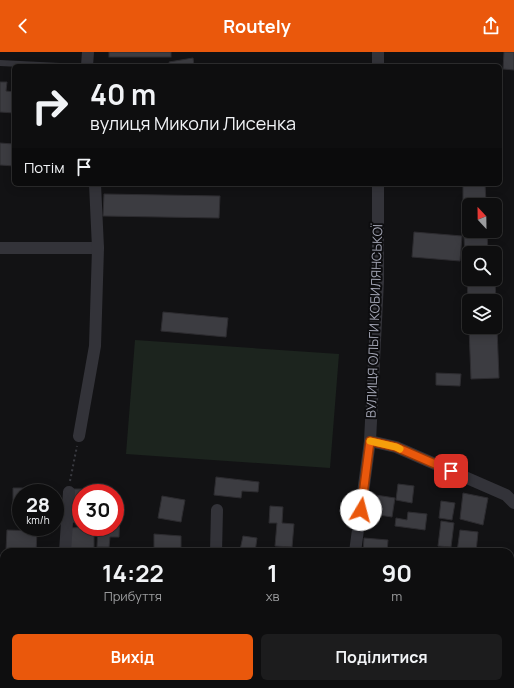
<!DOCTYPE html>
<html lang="uk">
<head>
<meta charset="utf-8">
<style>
  body { margin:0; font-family:Manrope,sans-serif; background:#1c1c1d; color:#f1f3f6; height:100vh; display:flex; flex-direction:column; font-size:15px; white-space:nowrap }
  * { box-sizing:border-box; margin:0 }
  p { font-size:13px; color:#9b9c9e }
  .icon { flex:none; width:22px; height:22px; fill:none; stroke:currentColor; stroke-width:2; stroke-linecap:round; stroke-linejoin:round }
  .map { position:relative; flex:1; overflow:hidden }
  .details { position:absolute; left:0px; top:496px; width:514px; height:140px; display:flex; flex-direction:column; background:#0e0e0f; border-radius:12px 12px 0 0; box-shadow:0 2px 10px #0003,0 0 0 1px #2e2e2f }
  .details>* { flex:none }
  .guide { position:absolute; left:12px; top:12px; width:490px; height:122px; border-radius:6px; box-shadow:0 2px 10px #0003,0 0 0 1px #2e2e2f; background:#0e0e0f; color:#f1f3f6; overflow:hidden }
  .needle { width:26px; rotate:338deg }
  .controls { position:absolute; left:462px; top:146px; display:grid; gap:8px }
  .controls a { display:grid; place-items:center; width:40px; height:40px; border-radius:6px; background:#0e0e0f; box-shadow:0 2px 10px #0003,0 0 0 1px #2e2e2f; font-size:20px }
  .speed { position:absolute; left:12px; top:432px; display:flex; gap:8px; font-size:20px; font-weight:700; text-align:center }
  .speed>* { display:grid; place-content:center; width:52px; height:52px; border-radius:50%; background:#0e0e0f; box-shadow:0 2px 10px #0003,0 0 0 1px #2e2e2f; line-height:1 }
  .speed small { font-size:10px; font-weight:400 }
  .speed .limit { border:6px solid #d22; background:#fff; color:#111 }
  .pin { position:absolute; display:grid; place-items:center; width:34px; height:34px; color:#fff; margin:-17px; border-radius:8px; box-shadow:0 2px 6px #0006 }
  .me { position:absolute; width:44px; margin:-22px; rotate:8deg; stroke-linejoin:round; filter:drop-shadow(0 0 3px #0008) }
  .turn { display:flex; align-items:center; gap:14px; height:84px; padding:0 12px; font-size:18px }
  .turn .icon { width:52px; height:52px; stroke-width:2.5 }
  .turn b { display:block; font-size:28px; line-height:34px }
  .then { display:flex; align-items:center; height:38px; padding:0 12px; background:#0003; gap:8px; font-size:15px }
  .eta { display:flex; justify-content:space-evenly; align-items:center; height:68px; text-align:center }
  .eta b { font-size:24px; font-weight:700; line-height:28px }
  .primary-button { display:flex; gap:8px; margin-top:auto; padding:8px 12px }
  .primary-button a { flex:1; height:46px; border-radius:6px; background:#ea580c; color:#fff; font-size:16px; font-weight:700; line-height:46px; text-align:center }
  .primary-button a+a { background:#1c1c1d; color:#f1f3f6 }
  header { display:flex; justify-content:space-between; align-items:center; height:52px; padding:0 12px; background:#ea580c; color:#fff; font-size:18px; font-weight:700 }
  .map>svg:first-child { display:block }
  .green { fill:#1c241e }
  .building { fill:#3c3c41; stroke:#2d2c30; fill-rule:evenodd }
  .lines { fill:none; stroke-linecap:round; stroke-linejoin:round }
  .path { stroke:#393a40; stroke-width:2; stroke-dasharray:2 3; stroke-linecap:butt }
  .service { stroke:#333339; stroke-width:6 }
  .minor { stroke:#333339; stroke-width:12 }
  .route-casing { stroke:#983908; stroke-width:10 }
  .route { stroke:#ea580c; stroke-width:7 }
  .slow { stroke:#f59e0b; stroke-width:7 }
  .labels { text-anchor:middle; stroke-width:4; stroke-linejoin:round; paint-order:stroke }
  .street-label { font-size:13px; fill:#a3a5b4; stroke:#0d0d0f }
</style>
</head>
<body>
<header><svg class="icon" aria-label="back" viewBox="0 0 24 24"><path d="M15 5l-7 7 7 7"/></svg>Routely<svg class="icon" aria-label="share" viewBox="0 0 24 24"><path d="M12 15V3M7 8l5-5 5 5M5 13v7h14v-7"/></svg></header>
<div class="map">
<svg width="514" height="636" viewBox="0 0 514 636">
  <rect width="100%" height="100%" fill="#121214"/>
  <!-- green -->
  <path class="green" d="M135 288 339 302 330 416 126 402Z"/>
  <!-- building -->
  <g class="building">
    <rect x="109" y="0" width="62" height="5"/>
    <path d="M504 0H514V18L503 17Z"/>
    <path d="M193 6 194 14H170L169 10Z"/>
    <path d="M0 30H7L6 39 14 40V61L0 60Z"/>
    <path d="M0 91 14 92V114L0 113Z"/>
    <path d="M463 132H485L486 150 463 151Z"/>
    <path d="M104 142 220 144 219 166 103 164Z"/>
    <path d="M463 162H469V179H487L488 201H469V206H465Z"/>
    <path d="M414 180 462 184 460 209 412 205Z"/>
    <path d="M469 223V227H495V226L499 326 471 327 467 224ZM469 249H495V275H469Z"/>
    <path d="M163 260 228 266 226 285 161 279Z"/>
    <path d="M436 321 461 322 460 334 436 333Z"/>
    <path d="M216 425 259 430 258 440 242 439 241 446 214 443Z"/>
    <path d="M398 432 414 434 412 451 396 448Z"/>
    <path d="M13 436H37V441H21V457H13Z"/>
    <path d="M71 437H85V441H81V471L71 470Z"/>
    <path d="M463 441 488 446 483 473 460 467Z"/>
    <path d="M369 442 395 446 392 465 366 461Z"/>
    <path d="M162 444 185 448 181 470 158 466Z"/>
    <path d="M441 449 455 451 452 468 439 466Z"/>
    <path d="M270 454 283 455 282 471 294 472 292 495 275 494 277 471H269Z"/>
    <path d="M408 460 427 462 425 478 395 474 396 466 407 468Z"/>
    <path d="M115 461 120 462 119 485H110L109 495H97L98 475H115Z"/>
    <path d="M441 469 454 471 451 495 438 494Z"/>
    <path d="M94 475V500H69L68 476Z"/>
    <path d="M7 478 37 479 36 500 6 498Z"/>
    <path d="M460 478 478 480 476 500H457Z"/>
    <path d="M154 482 181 484V500H154Z"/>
    <path d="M243 484 257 486 255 500 240 498Z"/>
    <path d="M364 486 388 488 387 500H363Z"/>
    <rect x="510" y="544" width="4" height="24"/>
    <rect x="246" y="632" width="38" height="4"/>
    <path d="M343 632H349L374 636H342Z"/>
    <rect x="377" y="632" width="17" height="4"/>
  </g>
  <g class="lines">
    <!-- path -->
    <path class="path" d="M70 429 77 394"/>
    <!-- service -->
    <path class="service" d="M0 11 60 14"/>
    <!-- minor -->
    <g class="minor">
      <path d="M378 0V14"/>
      <path d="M87 14 88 0"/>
      <path d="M0 196H98"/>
      <path d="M79 384 95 294 98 196 95 132"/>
      <path d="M370 389 396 395 506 443 514 451"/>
      <path d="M65 500 69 440"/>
      <path d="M216 500 217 458"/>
      <path d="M355 500 370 389 378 229V132"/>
      <path d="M510 536 514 512"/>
      <path d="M60 636V632"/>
      <path d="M215 636V632"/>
      <path d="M336 636V632"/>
    </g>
  </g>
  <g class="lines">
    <!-- route casing -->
    <g class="route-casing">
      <path id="route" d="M361 458 370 389 396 395 451 419"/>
    </g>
    <!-- route -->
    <use href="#route" class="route"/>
    <!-- slow -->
    <path class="slow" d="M370 389 396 395 400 397"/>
  </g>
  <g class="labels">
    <!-- street labels -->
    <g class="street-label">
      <text transform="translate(374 269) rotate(-88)" y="5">ВУЛИЦЯ ОЛЬГИ КОБИЛЯНСЬКОЇ</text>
    </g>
  </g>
</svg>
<div class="controls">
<a><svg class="needle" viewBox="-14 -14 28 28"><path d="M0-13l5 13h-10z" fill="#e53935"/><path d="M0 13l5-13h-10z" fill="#9b9c9e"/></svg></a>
<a><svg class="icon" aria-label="search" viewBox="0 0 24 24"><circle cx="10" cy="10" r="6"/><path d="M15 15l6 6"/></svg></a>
<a><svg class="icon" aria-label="layers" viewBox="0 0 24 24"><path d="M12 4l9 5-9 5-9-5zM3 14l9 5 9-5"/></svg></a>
</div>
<div class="speed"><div>28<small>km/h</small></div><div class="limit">30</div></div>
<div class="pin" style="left:451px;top:419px;background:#d93025"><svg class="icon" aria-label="arrive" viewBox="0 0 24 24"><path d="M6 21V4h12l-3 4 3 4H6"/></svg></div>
<svg class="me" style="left:361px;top:458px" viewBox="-20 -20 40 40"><circle r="19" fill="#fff"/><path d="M0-13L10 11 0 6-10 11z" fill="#ea580c"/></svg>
<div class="guide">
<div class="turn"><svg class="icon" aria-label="right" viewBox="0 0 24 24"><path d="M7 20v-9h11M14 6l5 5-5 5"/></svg><div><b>40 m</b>вулиця Миколи Лисенка</div></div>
<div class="then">Потім<svg class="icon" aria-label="arrive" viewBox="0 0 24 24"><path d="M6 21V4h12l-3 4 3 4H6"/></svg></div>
</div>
<section class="details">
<div class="eta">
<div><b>14:22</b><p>Прибуття</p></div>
<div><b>1</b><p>хв</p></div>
<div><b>90</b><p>m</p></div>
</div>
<div class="primary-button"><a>Вихід</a><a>Поділитися</a></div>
</section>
</div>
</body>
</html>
